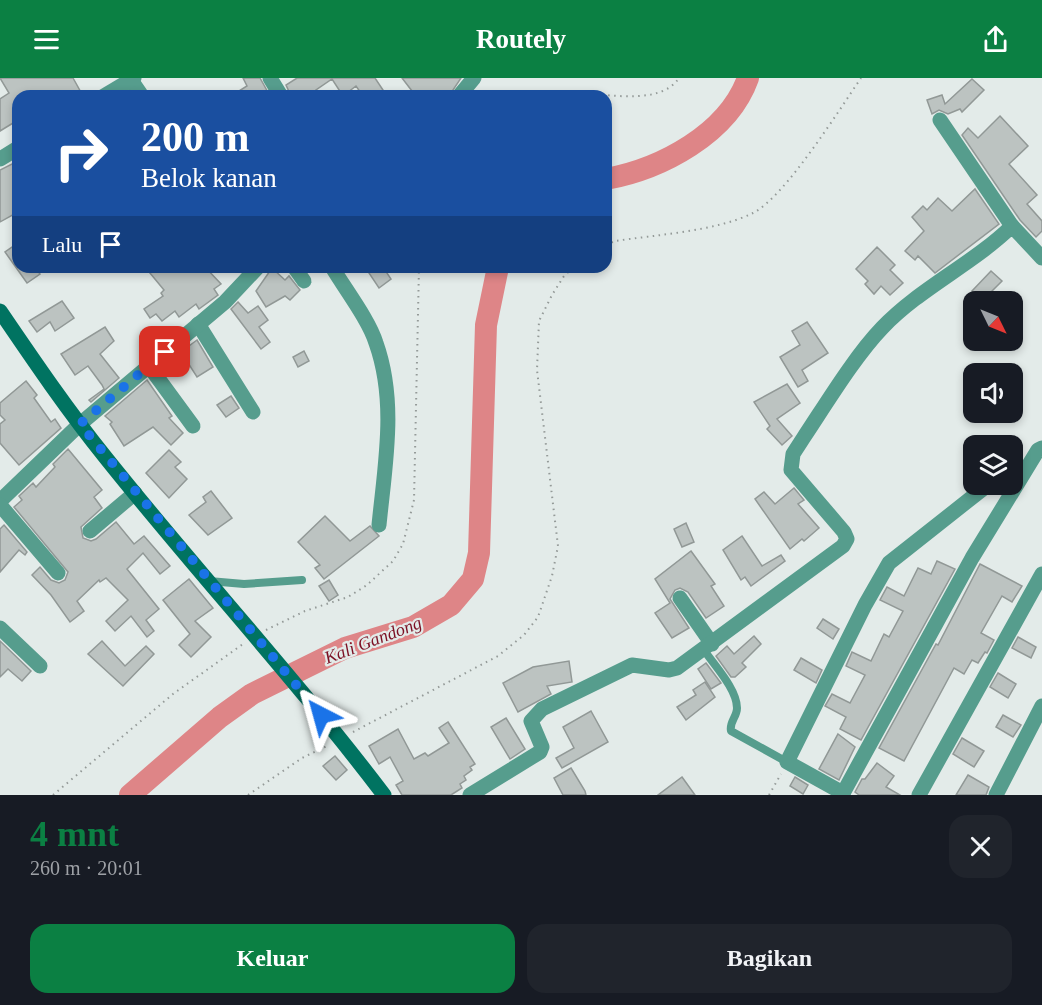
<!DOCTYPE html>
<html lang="id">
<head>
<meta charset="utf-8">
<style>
  body { margin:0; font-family:"Times New Roman",serif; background:#20242c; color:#f1f3f6; height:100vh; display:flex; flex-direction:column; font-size:22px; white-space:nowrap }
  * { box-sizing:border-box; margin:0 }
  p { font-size:20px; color:#9ea1a6 }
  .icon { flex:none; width:33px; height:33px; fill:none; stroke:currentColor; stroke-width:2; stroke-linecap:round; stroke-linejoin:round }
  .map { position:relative; height:717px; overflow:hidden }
  .sheet { display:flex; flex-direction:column; background:#171b24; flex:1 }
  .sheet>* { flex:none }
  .hud { position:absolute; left:12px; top:12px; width:600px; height:183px; border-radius:18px; box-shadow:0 3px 9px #0003; background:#1a4fa0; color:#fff; overflow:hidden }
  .needle { width:39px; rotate:133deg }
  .fabs { position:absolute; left:963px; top:213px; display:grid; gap:12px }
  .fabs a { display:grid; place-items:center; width:60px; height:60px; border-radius:12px; background:#171b24; box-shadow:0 3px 9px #0003; font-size:30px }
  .pin { position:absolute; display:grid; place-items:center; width:51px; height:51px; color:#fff; margin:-26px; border-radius:12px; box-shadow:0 3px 9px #0006 }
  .me { position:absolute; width:66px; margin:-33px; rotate:321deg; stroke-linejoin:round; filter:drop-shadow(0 0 4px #0008) }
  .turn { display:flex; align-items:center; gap:21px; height:126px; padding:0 30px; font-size:27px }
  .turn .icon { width:78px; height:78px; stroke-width:2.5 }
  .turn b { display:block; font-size:42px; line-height:51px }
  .then { display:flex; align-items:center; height:57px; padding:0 30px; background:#0003; gap:12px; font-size:22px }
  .round { display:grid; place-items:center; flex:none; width:63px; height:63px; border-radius:18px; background:#20242c }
  .overview { display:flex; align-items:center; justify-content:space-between; height:102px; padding:0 30px }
  h1 { font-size:36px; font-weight:700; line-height:45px; color:#0b8043 }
  .button { display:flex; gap:12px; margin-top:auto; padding:12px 30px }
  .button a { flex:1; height:69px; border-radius:18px; background:#0b8043; color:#fff; font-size:24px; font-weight:700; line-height:69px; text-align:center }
  .button a+a { background:#20242c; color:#f1f3f6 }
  header { display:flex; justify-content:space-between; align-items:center; height:78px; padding:0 30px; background:#0b8043; color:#fff; font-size:27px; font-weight:700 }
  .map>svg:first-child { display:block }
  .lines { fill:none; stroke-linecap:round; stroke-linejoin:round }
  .river { stroke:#de8587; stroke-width:22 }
  .building { fill:#bcc3c1; stroke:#919896; stroke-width:1.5 }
  .path { stroke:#949a98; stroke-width:2; stroke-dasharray:1.5 4.5; stroke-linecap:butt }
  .service { stroke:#569d8d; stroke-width:8 }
  .minor { stroke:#569d8d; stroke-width:15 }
  .secondary { stroke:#007361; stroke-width:15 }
  .route { stroke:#1a73e8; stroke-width:10; stroke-dasharray:0 18 }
  .labels { text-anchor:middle; stroke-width:4.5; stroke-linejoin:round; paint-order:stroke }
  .water-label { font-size:18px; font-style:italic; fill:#7c1024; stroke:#e3ebe9 }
</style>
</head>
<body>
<header><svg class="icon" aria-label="menu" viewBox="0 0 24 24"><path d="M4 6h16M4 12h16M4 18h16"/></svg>Routely<svg class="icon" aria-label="share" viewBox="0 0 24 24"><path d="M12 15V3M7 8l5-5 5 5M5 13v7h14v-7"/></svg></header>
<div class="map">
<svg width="1042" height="717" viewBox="0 0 1042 717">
  <rect width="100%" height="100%" fill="#e3ebe9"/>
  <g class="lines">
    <!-- river -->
    <g class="river">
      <path d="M606 101C661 91 728 56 748 0"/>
      <path d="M130 717 220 639 252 616 345 570 413 549 451 527 473 501 479 475 486 247 498 189"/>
    </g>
  </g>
  <!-- building -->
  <g class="building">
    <path d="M0 0H73L83 18H18V42L0 53V21L9 15Z"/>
    <path d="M243 0H260L270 18H231L247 8Z"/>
    <path d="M297 0H375L387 18H363L356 8 343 18 332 1 316 12 320 18H291L286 7Z"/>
    <path d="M402 0H461L449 18H406L412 13Z"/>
    <path d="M972 1 984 12 962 34 960 31 948 36 939 32 932 36 927 22 942 17 945 26Z"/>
    <path d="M1000 38 1028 68 1009 86 1037 117 1027 126 1042 143V153L1036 159 1020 142 962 57 968 50 978 60Z"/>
    <path d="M18 83V134L0 144V92Z"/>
    <path d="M975 111 999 146 935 195 918 178 915 182 905 173 924 153 912 139 923 128 927 132 938 120 952 133Z"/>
    <path d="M18 165V189H35L40 196 27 205 5 174Z"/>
    <path d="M877 169 895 187 890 192 903 205 890 217 881 208 874 216 865 206 868 203 856 191Z"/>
    <path d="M145 189H167L171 194 178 189H205L221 206 214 211 218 217 199 231 196 226 179 239 175 233 162 243 156 236 150 240 144 231 163 218 161 215 164 212Z"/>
    <path d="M365 189H383L391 201 379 210Z"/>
    <path d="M272 190 285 202 289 198 300 212 290 222 285 218 266 229 256 213Z"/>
    <path d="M991 193 1002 203 982 223 972 213Z"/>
    <path d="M62 223 74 240 55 253 50 244 37 254 29 243Z"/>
    <path d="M238 224 248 235 258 228 268 242 259 249 270 264 261 271 231 231Z"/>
    <path d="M807 244 828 275 802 292 808 303 798 309 780 279 800 267 792 253Z"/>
    <path d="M105 249 114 263 100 276 119 300 91 324 89 322 104 311 102 307 88 288 75 297 61 276Z"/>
    <path d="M197 262 213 289 197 299 181 274Z"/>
    <path d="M304 273 309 283 298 289 293 279Z"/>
    <path d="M147 302 172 338 169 340 183 355 171 367 153 349 124 368 110 346 112 344 105 338Z"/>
    <path d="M26 303 37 317 34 320 51 344 55 341 61 350 19 387 0 365V346L5 342 0 337V325Z"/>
    <path d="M787 306 800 325 777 341 792 358 782 367 767 351 770 348 754 324Z"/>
    <path d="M231 318 239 330 226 339 217 327Z"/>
    <path d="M68 371 102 412 94 419 102 430 81 449 83 460 91 463 96 461 116 444 134 466 144 458 170 488 160 496 143 475 127 491 159 531 146 542 154 553 147 559 131 538 115 553 106 543 128 522 106 500 100 504 99 502 77 523 84 533 70 544 51 517 32 497 40 489 51 502 59 505 65 502 68 494 14 429 22 422 19 418 33 405 36 409 55 389 53 386Z"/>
    <path d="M169 372 181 384 175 389 187 401 169 420 146 395Z"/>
    <path d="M794 410 804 422 798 426 819 450 804 463 802 461 790 471 755 421 764 414 775 426Z"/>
    <path d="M211 413 232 440 208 457 189 437 206 424 203 419Z"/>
    <path d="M325 438 350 463 370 448 379 458 324 501 315 490 320 487 298 464Z"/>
    <path d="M686 445 694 464 682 469 674 451Z"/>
    <path d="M4 447 27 474 25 477 19 472 0 494V451Z"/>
    <path d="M742 458 762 488 781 477 785 483 751 508 745 499 741 502 723 472Z"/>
    <path d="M691 473 715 506 711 508 724 528 706 540 688 514 680 510 675 512 670 521 689 550 672 560 655 535 670 525 655 501Z"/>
    <path d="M937 483 955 491 861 662 840 651 846 639 825 628 832 616 850 625 865 597 846 588 852 574 871 583 884 556 889 559 903 533 880 522 887 509 904 518 918 490 931 496Z"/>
    <path d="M980 486 1022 508 1012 524 1002 518 981 555 994 562 987 575 985 574 978 585 972 582 964 596 954 590 904 683 879 670 936 566 938 567Z"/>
    <path d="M189 501 213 530 195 543 211 559 191 579 179 567 190 556 163 522Z"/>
    <path d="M329 502 338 517 329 523 319 508Z"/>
    <path d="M823 541 839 551 833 561 817 550Z"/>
    <path d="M754 558 761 566 742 585 746 589 735 599H731L716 578 727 568 734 576Z"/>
    <path d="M1018 559 1036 569 1031 580 1012 570Z"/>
    <path d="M0 563 31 593 22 603 8 591 0 599Z"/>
    <path d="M102 563 125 588 146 568 154 576 123 608 88 576Z"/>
    <path d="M801 580 822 592 816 605 794 592Z"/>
    <path d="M569 583 572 604 547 608 551 616 518 634 503 605 533 589Z"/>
    <path d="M706 585 721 605 711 611 698 591Z"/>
    <path d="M998 595 1016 606 1008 620 990 609Z"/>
    <path d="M705 604 715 619 686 642 677 629 696 617 693 612Z"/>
    <path d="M591 633 608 664 562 690 556 680 574 670 563 649Z"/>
    <path d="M1003 637 1021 647 1013 659 996 649Z"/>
    <path d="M506 640 525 671 510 681 491 649Z"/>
    <path d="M448 644 475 686 470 689 472 692 464 698 466 702 460 706 462 710 451 717H402L396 707 403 703 390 679 379 686 369 668 398 651 414 681 425 675 428 678 449 665 439 650Z"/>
    <path d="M838 656 855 669 839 702 819 691Z"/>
    <path d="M962 660 984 673 974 689 953 676Z"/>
    <path d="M335 678 347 692 336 702 323 688Z"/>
    <path d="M877 685 894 698 886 709 900 717H859L855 714 862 701H865Z"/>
    <path d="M571 690 585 713 586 717H563L554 700Z"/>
    <path d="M968 697 989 709 986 717H956Z"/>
    <path d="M682 699 695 717H658Z"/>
    <path d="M795 699 808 707 803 716 790 708Z"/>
  </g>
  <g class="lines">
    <!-- path -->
    <g class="path">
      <path d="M531 18C538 16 546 13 554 13 586 11 657 33 679 0"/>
      <path d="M606 167 615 163C655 157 717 153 753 135 785 119 839 32 861 0"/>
      <path d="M266 552 305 533 348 519 367 507 393 483 403 466 414 422 419 189"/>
      <path d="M353 654 498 578 524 557 538 539 552 498 558 468 537 292 539 243 552 217 564 198 574 189"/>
      <path d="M53 717 173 616 243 566"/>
      <path d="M248 717 302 680 327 668"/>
      <path d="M769 717 781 696"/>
    </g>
    <!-- service -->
    <g class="service">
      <path d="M209 503 244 506 302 502"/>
      <path d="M704 572C714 587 737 611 737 630 737 639 729 644 731 653L787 684"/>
    </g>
    <!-- minor -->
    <g class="minor">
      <path d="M270 0 281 18"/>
      <path d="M131 2 142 18"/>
      <path d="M104 18 134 0"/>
      <path d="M459 18 474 0"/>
      <path d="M940 42 1012 148"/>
      <path d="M0 81 18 70"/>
      <path d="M294 189 304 203"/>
      <path d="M332 189C345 211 369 242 376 265 397 324 385 386 379 447"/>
      <path d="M198 246 253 334"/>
      <path d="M149 288 193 348"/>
      <path d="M0 423 80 346 225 224 258 189"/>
      <path d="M0 427 58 495"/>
      <path d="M90 453 135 415"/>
      <path d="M680 520 712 566"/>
      <path d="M0 550 40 588"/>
      <path d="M843 715 787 684 865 527 889 485 989 406"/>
      <path d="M470 717 540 674 542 669 531 643 542 631 632 587 669 592 677 590 843 468 847 461 844 454 791 392 793 376 804 359C826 326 855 278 882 250 920 210 973 186 1012 148L1042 180"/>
      <path d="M842 717 972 480 1038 372 1042 370"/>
      <path d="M919 717 1042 496"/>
      <path d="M996 717 1042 628"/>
    </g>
    <!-- secondary -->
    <path class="secondary" d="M0 233C34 283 68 333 106 380 197 494 296 601 384 717"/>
  </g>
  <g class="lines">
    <!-- route -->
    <path class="route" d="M165 274 80 346 321 637"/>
  </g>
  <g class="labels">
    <!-- water labels -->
    <g class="water-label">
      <text transform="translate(373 562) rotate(-21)" y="6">Kali Gandong</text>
    </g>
  </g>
</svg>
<div class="fabs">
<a><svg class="needle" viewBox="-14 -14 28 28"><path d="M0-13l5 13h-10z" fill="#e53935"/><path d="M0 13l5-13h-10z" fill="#9ea1a6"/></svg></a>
<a><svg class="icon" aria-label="sound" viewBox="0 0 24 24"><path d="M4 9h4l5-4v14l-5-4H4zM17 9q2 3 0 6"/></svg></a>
<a><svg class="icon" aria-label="layers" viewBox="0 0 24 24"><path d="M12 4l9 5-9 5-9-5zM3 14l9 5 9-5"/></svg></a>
</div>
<div class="pin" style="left:165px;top:274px;background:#d93025"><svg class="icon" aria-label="arrive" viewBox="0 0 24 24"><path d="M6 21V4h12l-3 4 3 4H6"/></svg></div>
<svg class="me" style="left:321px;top:637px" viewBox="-20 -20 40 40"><path d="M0-17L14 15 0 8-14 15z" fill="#1a73e8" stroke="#fff" stroke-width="4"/></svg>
<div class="hud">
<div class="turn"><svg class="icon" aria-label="right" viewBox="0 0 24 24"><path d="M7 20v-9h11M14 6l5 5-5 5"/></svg><div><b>200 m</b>Belok kanan</div></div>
<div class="then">Lalu<svg class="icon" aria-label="arrive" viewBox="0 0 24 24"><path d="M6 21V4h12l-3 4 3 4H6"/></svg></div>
</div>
</div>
<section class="sheet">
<div class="overview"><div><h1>4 mnt</h1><p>260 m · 20:01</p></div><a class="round"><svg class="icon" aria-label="close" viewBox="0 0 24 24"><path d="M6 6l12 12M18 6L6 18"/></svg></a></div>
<div class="button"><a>Keluar</a><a>Bagikan</a></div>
</section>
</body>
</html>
